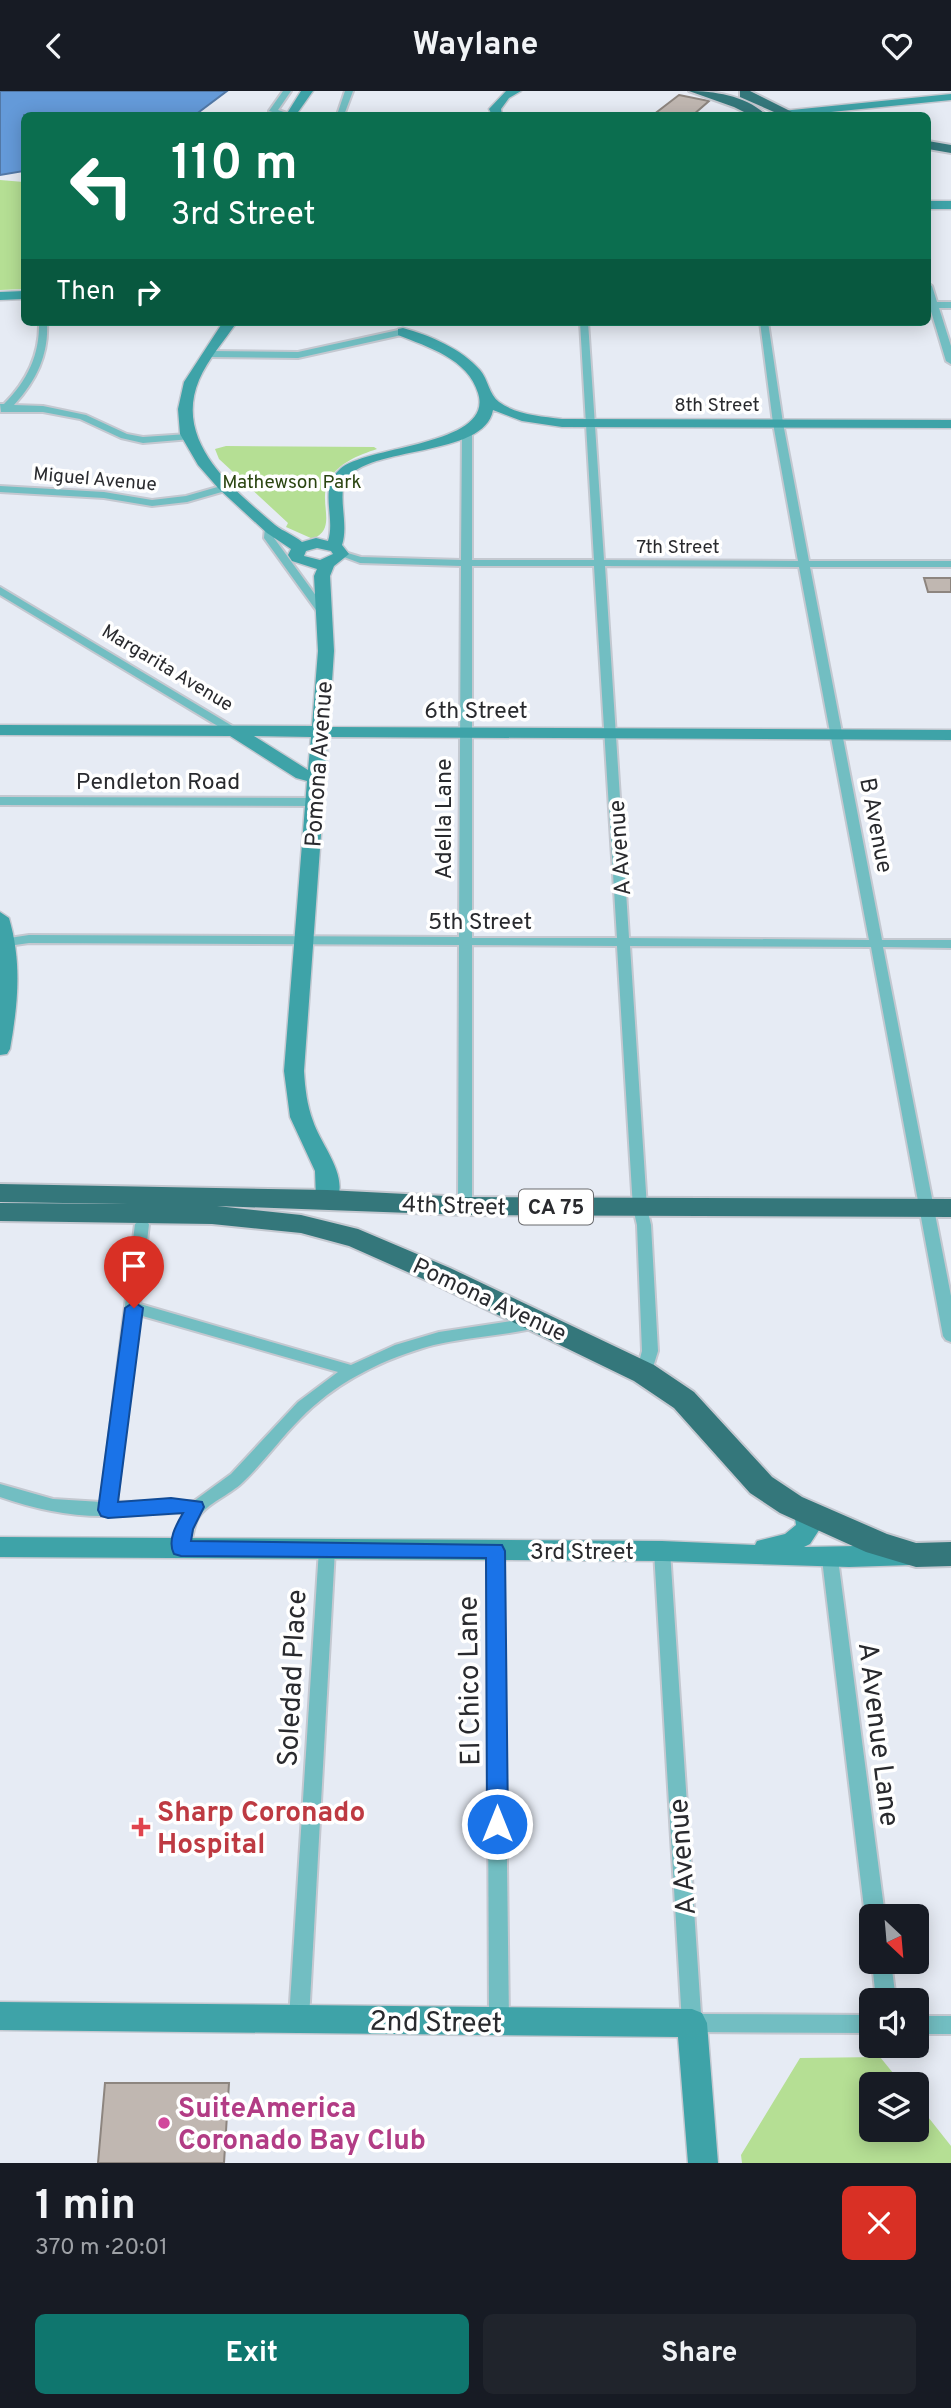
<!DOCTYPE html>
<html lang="en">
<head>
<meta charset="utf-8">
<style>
  body { margin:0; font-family:Overpass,sans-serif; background:#20242c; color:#f1f3f6; height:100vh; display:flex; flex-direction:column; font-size:26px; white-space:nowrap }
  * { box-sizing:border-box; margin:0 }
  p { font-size:23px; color:#9ea1a6 }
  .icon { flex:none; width:38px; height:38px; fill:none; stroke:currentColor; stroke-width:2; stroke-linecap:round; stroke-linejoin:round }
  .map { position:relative; height:2072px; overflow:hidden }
  .sheet { display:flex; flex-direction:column; background:#171b24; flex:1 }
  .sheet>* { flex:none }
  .top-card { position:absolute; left:21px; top:21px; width:910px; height:214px; border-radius:10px; box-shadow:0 4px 18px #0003; background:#0b6e4f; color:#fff; overflow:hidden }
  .needle { width:46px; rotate:154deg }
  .controls { position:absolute; left:859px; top:1813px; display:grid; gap:14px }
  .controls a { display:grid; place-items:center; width:70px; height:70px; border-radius:10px; background:#171b24; box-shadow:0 4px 18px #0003; font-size:35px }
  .pin { position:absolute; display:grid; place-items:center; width:60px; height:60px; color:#fff; margin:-72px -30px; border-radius:50% 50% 50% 0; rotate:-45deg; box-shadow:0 0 7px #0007 }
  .pin .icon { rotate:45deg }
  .me { position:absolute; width:77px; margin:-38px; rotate:0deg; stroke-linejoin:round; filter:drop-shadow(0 0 5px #0008) }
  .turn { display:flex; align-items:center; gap:24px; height:147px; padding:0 35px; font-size:32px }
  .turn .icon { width:91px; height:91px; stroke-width:2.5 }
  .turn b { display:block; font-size:49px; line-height:60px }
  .then { display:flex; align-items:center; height:66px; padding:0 35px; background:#0003; gap:14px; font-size:26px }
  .round { display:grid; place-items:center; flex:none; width:74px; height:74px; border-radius:10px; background:#20242c }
  .head { display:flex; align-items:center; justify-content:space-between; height:119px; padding:0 35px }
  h1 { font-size:42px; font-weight:700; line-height:52px }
  .cta { display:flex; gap:14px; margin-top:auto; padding:14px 35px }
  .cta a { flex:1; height:80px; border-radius:10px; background:#0f766e; color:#fff; font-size:28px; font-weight:700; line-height:80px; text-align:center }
  .cta a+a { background:#20242c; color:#f1f3f6 }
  header { display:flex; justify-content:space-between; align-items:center; height:91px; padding:0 35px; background:#171b24; font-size:32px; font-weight:700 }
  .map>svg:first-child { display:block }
  .green { fill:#b5df94 }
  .water { fill:#649ad9; stroke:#5278a6; stroke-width:2 }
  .building { fill:#c0b7b1; stroke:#8d857f; stroke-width:2 }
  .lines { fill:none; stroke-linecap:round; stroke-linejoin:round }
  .street-casing { stroke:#c4c8d0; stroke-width:4 }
  .secondary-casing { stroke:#c4c8d0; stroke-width:3 }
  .highway-casing { stroke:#c4c8d0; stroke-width:4 }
  .street { fill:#72bec2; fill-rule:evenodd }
  .secondary { fill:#3ea3a8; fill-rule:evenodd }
  .highway { fill:#34777b; fill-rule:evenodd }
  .route { fill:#1a73e8; stroke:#114b97; stroke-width:2 }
  .health-dot { fill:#e0444e; stroke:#fff; stroke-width:2.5 }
  .hotel-dot { fill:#d1479c; stroke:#fff; stroke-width:2.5 }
  .labels { text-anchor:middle; stroke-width:7; stroke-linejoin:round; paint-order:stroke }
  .far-street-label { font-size:19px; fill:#292a2e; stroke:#fff }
  .far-park-label { font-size:19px; fill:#2b4511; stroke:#fff }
  .shield { fill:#fff; stroke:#696a6d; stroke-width:2 }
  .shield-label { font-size:21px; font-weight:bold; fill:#292a2e }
  .street-label { font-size:23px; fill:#292a2e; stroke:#fff }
  .near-street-label { font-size:28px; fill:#292a2e; stroke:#fff }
  .near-health-label { font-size:28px; font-weight:bold; fill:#be3a42; stroke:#fff; text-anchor:start }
  .near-hotel-label { font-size:28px; font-weight:bold; fill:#b23c85; stroke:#fff; text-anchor:start }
</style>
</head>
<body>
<header><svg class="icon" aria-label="back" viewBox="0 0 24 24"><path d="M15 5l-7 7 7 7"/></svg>Waylane<svg class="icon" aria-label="heart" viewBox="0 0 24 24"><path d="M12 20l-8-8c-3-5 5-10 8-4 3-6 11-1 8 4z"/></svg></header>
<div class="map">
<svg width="951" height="2072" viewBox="0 0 951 2072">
  <rect width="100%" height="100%" fill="#e6ebf4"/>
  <!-- green -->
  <g class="green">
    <path d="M0 89 24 91V198L0 199Z"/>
    <path d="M226 355 374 356 377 358C359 364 337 372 328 391 318 412 338 437 313 448L286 436 288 432 219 368 215 358Z"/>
    <path d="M880 1966 902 1993H872V2039H917V2012L951 2055V2072H742L741 2064 800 1967Z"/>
  </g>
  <!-- water -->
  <path class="water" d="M0 0H227L195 24H24V80L0 84Z"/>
  <!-- building -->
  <g class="building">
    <path d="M679 4 709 10 693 24H653Z"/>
    <path d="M924 487H951V501H928Z"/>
    <path d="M105 1992H229L224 2072H98Z"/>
  </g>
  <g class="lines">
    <!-- street casing -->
    <g class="street-casing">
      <g id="street">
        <path d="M283 0H291L278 19 293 24H283L269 20Z"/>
        <path d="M345 0H353L344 24H337Z"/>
        <path d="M928 192 932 195 937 211H951V217H939L951 255V273L946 270 930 217 928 216Z"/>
        <path d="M39 231H47C49 264 36 290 14 314L43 315 86 324 127 343 143 346 188 343 193 346 191 348 143 352 121 347 80 328 43 321H1L0 313H4C27 290 40 264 39 231Z"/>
        <path d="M580 231H588L604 469 798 470 773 332 760 231H768L783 332 809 470H951V476H810L882 849H951V857L883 856 951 1205V1251L946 1249 943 1245 871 856 630 855 647 1117 651 1134 658 1260 650 1286H638L636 1282 642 1260 637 1134 633 1117 617 855 472 854V1115L465 1120 458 1115 459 854 29 852 8 855 2 851 3 848 29 844 459 846 461 475 360 472 336 463 341 460 361 466 461 469 462 341 467 338 472 341V469H594ZM472 475H594L617 847H472ZM605 475 799 476 869 849 629 847Z"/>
        <path d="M403 238 406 239V243L298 267 210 266 205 263 210 260 298 261Z"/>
        <path d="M228 393 233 396 232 398 187 411 152 415 104 407 0 401V395L104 401 152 409 186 405Z"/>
        <path d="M270 434 275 437 274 447 330 524 329 526H321L264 447 265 437Z"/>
        <path d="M0 496 239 639 241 641 239 643H231L0 504Z"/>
        <path d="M0 706 316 707 322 711 316 715 0 714Z"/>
        <path d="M142 1128 149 1133 140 1213 351 1274 395 1254 439 1241 538 1226 543 1227 546 1231 543 1235C504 1246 463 1245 423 1257 377 1271 334 1293 300 1328 280 1348 264 1371 243 1391 230 1404 207 1412 198 1427 192 1438 193 1452 187 1463L181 1465 175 1463C170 1451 178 1433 184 1422 159 1421 133 1425 108 1425 72 1426 34 1418 0 1406V1393L53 1408 101 1411 135 1133ZM139 1224 338 1281 298 1311 231 1383 194 1410 117 1411Z"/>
        <path d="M327 1451 333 1453 335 1458 309 1928 306 1934 299 1937 292 1934 289 1928 319 1458 321 1453Z"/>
        <path d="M495 1453 501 1455 503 1460 509 1930 506 1936 499 1939 492 1936 489 1930 487 1460 489 1455Z"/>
        <path d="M662 1453 668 1455 670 1460 701 1923 872 1924V1942L692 1941 685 1938 682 1932 654 1460 656 1455Z"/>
        <path d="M830 1461 836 1463 838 1468 885 1825H872V1832L865 1825 822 1468 824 1463Z"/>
        <path d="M872 1871H891L896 1909H876Z"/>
        <rect x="917" y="1925" width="34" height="18"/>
      </g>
    </g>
    <!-- secondary casing -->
    <g class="secondary-casing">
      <g id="secondary">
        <path d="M301 0H313L296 24H286Z"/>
        <path d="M506 0H521L509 7 501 18 502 24H492L489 18Z"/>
        <path d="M951 3V9L801 24H766L772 21Z"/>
        <rect x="928" y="110" width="23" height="8"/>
        <path d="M24 200V208L0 209V201Z"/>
        <path d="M223 231H237C224 250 208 268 199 289 173 351 233 398 275 434 284 441 294 444 302 451L316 447 328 450C336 426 318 398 340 378 366 354 495 355 478 302 468 268 428 256 398 244V238L403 237C429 244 462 258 480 279 488 288 489 304 499 311 517 324 540 325 562 328L951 329V337L562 336 522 330 493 319C485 367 367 354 346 389 337 405 349 433 342 454L349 463 334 475 330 485 334 560 329 636 951 639V649L328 646 304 980C305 997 307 1014 313 1030 321 1055 351 1086 335 1113L327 1115 319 1113 316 1108 315 1080 290 1026 284 980 307 690 296 687 230 645 0 644V634L312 635 318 560 314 485 317 478 292 470 288 464 291 458 267 442 219 398 198 374 180 343 178 318 184 291ZM317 457 331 460 333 463 320 469 304 465 306 460ZM254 645 311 646 308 679Z"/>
        <path d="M0 821 9 827C22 871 18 913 10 958L7 963 0 964Z"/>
        <path d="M806 1411 815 1414 821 1436 810 1453 804 1456 911 1454 920 1457 924 1464 920 1471 911 1474 849 1476 662 1470 0 1466V1446L662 1450 755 1454 757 1450 785 1443 796 1434 794 1421 797 1414Z"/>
        <path d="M0 1911 692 1918 702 1922 707 1932 718 2072H688L678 1946 0 1939Z"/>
      </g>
    </g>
    <!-- highway casing -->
    <g class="highway-casing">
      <g id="highway">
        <path d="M689 0C714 0 747 5 766 24H750L734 16Z"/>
        <path d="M740 0H750L798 24H781L740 6Z"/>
        <path d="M928 50 951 54V62L928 58Z"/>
        <path d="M0 1093 327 1099 465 1106 951 1108V1126L465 1124 217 1115 301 1124 358 1138 450 1177 654 1274 694 1301 772 1386 802 1406 887 1443 916 1452 951 1451V1475L916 1476 866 1461 780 1422 750 1402 674 1317 634 1290 430 1191 349 1155 301 1142 212 1133 0 1130V1112L127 1113 0 1111Z"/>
      </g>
    </g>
    <!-- street -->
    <use href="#street" class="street"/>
    <!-- secondary -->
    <use href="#secondary" class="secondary"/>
    <!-- highway -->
    <use href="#highway" class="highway"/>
  </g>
  <!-- route -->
  <path class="route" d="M134 1211 143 1217 118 1411 171 1407 202 1411 204 1416 193 1438 191 1450 502 1454 505 1460 508 1733 505 1739 497 1742 490 1739 487 1733 486 1467 181 1465 174 1463C167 1450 176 1434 183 1422L108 1427 101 1425 98 1419 125 1217Z"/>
  <!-- markers -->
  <path class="health-dot" d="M137.5 1725.5h7v7h7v7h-7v7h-7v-7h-7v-7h7z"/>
  <circle class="hotel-dot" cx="164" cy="2032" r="7"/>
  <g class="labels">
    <!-- far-street labels -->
    <g class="far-street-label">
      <text x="717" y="320">8th Street</text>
      <text transform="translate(95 387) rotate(5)" y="7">Miguel Avenue</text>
      <text x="678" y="462">7th Street</text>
      <text transform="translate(168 576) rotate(31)" y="7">Margarita Avenue</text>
    </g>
    <!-- far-park labels -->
    <g class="far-park-label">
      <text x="292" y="397">Mathewson Park</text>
    </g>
    <!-- shield labels -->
    <rect class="shield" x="519" y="1098.5" width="74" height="35" rx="5"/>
    <g class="shield-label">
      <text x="556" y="1123">CA 75</text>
    </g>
    <!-- street labels -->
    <g class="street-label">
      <text x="476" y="627">6th Street</text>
      <text transform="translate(318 673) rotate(-86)" y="8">Pomona Avenue</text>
      <text x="158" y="698">Pendleton Road</text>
      <text transform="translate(443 728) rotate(-90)" y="8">Adella Lane</text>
      <text transform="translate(877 734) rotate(79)" y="8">B Avenue</text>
      <text transform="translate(619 757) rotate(-94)" y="8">A Avenue</text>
      <text x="480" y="838">5th Street</text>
      <text transform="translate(454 1114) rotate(2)" y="8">4th Street</text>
      <text transform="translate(490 1208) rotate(25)" y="8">Pomona Avenue</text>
      <text x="582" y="1468">3rd Street</text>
    </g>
    <!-- near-street labels -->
    <g class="near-street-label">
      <text transform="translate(291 1587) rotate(-87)" y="10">Soledad Place</text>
      <text transform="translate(468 1590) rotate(-91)" y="10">El Chico Lane</text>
      <text transform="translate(880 1643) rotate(83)" y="10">A Avenue Lane</text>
      <text transform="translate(681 1766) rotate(-94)" y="10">A Avenue</text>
      <text transform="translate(436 1930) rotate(1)" y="10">2nd Street</text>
    </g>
    <!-- near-health labels -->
    <g class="near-health-label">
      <text x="157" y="1730">Sharp Coronado<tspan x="157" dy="32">Hospital</tspan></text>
    </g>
    <!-- near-hotel labels -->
    <g class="near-hotel-label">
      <text x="178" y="2026">SuiteAmerica<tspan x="178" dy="32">Coronado Bay Club</tspan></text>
    </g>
  </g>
</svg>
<div class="controls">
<a><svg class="needle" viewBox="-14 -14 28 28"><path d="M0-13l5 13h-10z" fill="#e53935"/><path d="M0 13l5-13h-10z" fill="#9ea1a6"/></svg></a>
<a><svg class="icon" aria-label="sound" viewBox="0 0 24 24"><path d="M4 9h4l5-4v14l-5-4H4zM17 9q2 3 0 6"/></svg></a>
<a><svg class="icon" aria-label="layers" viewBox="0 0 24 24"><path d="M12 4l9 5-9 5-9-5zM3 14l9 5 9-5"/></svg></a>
</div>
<div class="pin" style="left:134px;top:1217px;background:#d93025"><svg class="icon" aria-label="arrive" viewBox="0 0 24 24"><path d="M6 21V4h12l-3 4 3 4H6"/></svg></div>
<svg class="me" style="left:497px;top:1733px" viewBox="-20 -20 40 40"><circle r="17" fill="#1a73e8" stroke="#fff" stroke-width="3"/><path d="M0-11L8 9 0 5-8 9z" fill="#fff"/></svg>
<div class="top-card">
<div class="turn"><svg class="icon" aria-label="left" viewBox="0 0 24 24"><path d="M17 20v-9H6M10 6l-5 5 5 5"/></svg><div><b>110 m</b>3rd Street</div></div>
<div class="then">Then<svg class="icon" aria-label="right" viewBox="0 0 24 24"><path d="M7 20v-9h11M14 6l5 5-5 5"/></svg></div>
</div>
</div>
<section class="sheet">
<div class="head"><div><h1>1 min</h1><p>370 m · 20:01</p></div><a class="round" style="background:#d93025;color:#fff"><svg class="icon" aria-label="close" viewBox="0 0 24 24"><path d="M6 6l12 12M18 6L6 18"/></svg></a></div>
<div class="cta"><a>Exit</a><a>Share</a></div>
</section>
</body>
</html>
